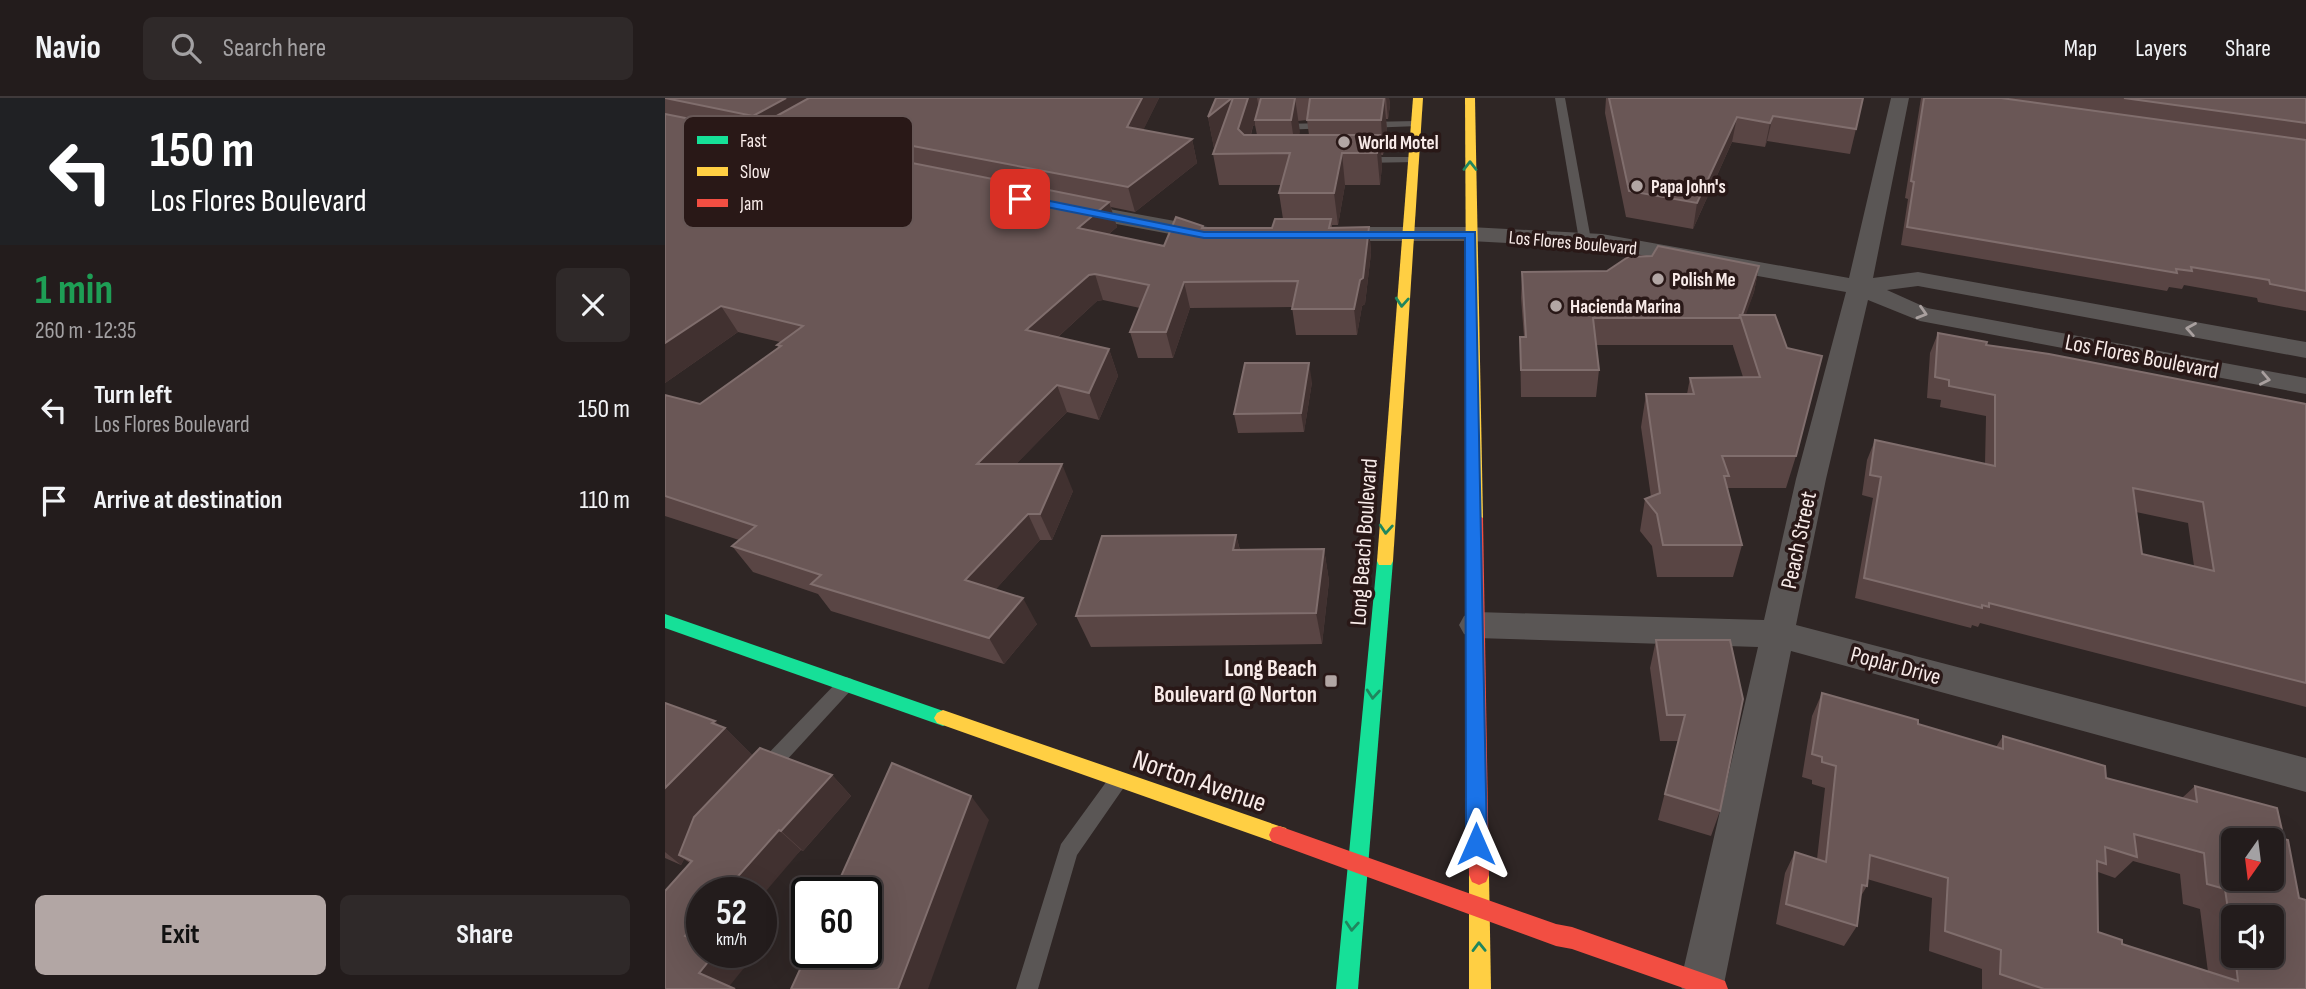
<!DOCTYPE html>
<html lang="en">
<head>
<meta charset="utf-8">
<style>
  body { margin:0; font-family:"Sofia Sans Condensed",sans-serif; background:#2f2929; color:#f1f3f6; height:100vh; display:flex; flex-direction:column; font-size:26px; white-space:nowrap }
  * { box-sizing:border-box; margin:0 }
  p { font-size:23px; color:#a3a1a3 }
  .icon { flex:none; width:38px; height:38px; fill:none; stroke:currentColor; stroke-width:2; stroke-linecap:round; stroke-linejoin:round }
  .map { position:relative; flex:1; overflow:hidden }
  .side { display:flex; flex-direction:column; background:#231c1c; width:665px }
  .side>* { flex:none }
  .banner { background:#202124; color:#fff; overflow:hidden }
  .needle { width:46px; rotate:194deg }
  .buttons { position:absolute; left:1556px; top:730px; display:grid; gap:14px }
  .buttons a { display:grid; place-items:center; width:63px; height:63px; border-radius:10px; background:#231c1c; box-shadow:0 7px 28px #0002,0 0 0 2px #403a3b; font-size:35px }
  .speed { position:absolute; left:21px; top:779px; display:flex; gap:14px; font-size:35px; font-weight:700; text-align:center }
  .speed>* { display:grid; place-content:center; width:91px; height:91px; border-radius:50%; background:#231c1c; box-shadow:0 7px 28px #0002,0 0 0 2px #403a3b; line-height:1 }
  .speed small { font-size:18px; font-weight:400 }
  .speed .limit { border:4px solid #111; border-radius:10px; background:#fff; color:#111 }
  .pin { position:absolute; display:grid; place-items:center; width:60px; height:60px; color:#fff; margin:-30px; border-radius:14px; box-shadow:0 4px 10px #0006 }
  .me { position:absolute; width:77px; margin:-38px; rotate:0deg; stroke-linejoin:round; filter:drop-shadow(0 0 5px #0008) }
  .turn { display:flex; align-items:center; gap:24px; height:147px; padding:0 35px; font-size:32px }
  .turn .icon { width:91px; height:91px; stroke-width:2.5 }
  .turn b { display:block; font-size:49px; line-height:60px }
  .round { display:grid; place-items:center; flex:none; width:74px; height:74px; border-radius:10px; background:#2f2929 }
  .head { display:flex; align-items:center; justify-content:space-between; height:119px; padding:0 35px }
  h1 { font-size:42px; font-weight:700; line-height:52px; color:#1e9e55 }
  .button { display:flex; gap:14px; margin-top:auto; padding:14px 35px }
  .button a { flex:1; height:80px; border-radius:10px; background:#b2a6a4; color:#111; font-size:28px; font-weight:700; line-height:80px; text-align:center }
  .button a+a { background:#2f2929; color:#f1f3f6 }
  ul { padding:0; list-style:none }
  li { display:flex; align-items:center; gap:21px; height:91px; padding:0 35px }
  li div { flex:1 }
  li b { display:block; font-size:26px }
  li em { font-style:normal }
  header { display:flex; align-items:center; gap:42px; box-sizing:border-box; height:98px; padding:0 35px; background:#231c1c; border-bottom:2px solid #403a3b }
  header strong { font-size:33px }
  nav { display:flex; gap:38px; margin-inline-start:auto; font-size:24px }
  .search { width:490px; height:63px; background:#2f2929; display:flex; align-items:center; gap:18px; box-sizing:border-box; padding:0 24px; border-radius:10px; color:#a3a1a3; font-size:26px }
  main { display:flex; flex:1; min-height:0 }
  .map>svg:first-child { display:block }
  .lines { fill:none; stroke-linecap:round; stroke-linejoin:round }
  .lane { fill:#5a5655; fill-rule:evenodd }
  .street { fill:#5a5655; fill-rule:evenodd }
  .fast { fill:#16e098; fill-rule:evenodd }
  .slow { fill:#ffcf43; fill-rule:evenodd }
  .jam { fill:#f24e42; fill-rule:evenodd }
  .wall { fill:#594544; fill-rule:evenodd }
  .shaded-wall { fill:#413130 }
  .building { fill:#6a5756; stroke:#806e6d; stroke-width:2; fill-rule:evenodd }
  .oneway { stroke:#1f865e }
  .oneway2 { stroke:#a9a09f }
  .route { fill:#1a73e8; stroke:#114b97; stroke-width:2 }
  .poi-dot { fill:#b2a6a4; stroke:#291817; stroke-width:2.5 }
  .labels { text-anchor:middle; stroke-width:7; stroke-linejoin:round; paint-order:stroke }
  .far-poi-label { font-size:19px; font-weight:bold; fill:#f8ebe9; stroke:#291817; text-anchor:start }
  .far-street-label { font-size:19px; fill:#f8ebe9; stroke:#291817 }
  .street-label { font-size:23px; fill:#f8ebe9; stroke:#291817 }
  .poi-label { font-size:23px; font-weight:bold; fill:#f8ebe9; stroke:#291817; text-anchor:end }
  .near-street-label { font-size:28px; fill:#f8ebe9; stroke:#291817 }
  .key { fill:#291817; stroke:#675756; stroke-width:2 }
  .key-label { font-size:19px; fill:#f8ebe9 }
</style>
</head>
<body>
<header>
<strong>Navio</strong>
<div class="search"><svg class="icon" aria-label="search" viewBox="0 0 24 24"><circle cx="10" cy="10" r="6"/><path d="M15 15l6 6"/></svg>Search here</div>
<nav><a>Map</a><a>Layers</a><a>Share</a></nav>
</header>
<main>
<section class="side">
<div class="banner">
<div class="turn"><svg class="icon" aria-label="left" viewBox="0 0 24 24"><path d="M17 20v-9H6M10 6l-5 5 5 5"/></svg><div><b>150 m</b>Los Flores Boulevard</div></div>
</div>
<div class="head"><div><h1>1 min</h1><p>260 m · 12:35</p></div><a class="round"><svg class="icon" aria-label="close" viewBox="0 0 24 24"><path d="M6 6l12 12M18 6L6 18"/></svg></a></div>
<ul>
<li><svg class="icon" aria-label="left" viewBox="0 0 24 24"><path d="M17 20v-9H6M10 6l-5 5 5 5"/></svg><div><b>Turn left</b><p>Los Flores Boulevard</p></div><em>150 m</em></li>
<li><svg class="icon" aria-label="arrive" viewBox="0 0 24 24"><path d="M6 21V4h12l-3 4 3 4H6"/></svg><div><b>Arrive at destination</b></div><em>110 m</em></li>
</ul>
<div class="button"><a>Exit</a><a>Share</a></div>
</section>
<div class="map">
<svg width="1641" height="891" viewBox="0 0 1641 891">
  <rect width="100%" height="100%" fill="#2f2625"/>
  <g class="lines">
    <!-- lane -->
    <g class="lane">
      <path d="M890 0H900L926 142 920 145 914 142Z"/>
      <path d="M751 23 756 26 754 28 701 30 696 27 701 24Z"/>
      <path d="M665 25 668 26V30L614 32 609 29 614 26Z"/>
      <path d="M749 59 754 62 753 64 695 65 690 62 695 59Z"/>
      <path d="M181 579 187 581 190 586 187 591 108 677 101 679 94 677 91 671 94 665 175 581Z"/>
      <path d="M454 673 461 676 464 682 412 757 373 891H351L396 746 447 676Z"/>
    </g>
    <!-- street -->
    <g class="street">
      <path d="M1226 0H1244L1208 180 1253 174 1641 244V260L1253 188 1222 192 1262 210 1641 280V296L1255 223 1203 202 1161 381 1131 527 1641 660V694L1126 553 1059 886 1057 891H1017L1015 886 1093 549 811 540 799 536 794 527 799 518 811 514 1099 522 1131 381 1181 194 937 150 805 143H663L655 141 652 136 655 131 663 129H805L937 136 1184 180Z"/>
      <path d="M406 104 548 130 556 132 559 137 556 142 548 144 398 116 395 111 398 106Z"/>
    </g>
    <!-- fast -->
    <g class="fast">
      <path d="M720 457 726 459 728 463 693 891H671L712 463 714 459Z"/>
      <path d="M0 516 284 615 287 620 284 625 278 628 0 530Z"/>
    </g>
    <!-- slow -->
    <g class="slow">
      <path d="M748 0H758L728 463 726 467H714L712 463Z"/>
      <path d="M800 0H810L818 420 810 425 802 420Z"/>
      <path d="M278 612 614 728 621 730 624 737 621 744 614 746 272 625 269 620 272 615Z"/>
      <path d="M814 767 821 770 824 777 826 891H804V777L807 770Z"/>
    </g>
    <!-- jam -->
    <g class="jam">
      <path d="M810 415 818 420 824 777 821 784 814 787 807 784 804 777 802 420Z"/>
      <path d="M614 728 891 826 907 829 1052 880 1060 883 1063 891H1021L907 851 891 848 607 744 604 737 607 730Z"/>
    </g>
  </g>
  <!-- wall -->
  <g class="wall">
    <path d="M0 0H494L478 32 527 41 532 65 470 114 446 109 452 129 444 136 499 148 538 130H607L618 121 614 95 616 87H554L548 56 549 50 543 19 551 0H724L725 7 723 21H721L722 32 718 57H716L717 68 715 87H680L673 127H667V130L704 129 706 155 700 206 697 208 692 237H631L627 209 525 210 508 260H473L465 234 475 210 438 202 432 203 392 240 444 251 453 278 434 322 402 314 351 366 408 393 387 442H375L330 492 372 526 339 566 166 513 153 496 88 474 67 448 74 442 0 418V297L35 306 114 249 112 247 115 244 73 234 0 285ZM642 22 644 37H634L633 23ZM590 27 592 37H586L588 28Z"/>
    <path d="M941 0H1198L1191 31 1185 56 1102 43 1100 49 1067 44 1028 131 961 119 940 15Z"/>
    <path d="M1256 0H1641V213L1593 204 1592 200 1519 187 1517 191 1504 189 1502 193 1236 147 1243 101 1240 100Z"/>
    <path d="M1094 168 1089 194 1080 217 1131 358 1121 390H1062L1077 447 1068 479H992L987 448 975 433 980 401 986 399 976 329 981 296H1022L1025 280 1078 279 1068 248V247H931L934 272 931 299H856L855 239H859L856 200 857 174 942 173Z"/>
    <path d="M1273 235 1321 247 1641 306V609L1315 525 1313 529 1307 527 1306 530 1190 500 1208 400 1197 397 1202 362 1210 342 1320 366 1321 318 1275 309 1276 302 1262 300 1265 255ZM1471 414 1523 425 1529 468 1477 456Z"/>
    <path d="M647 284 639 334 573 335 569 316Z"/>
    <path d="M571 437 575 452 659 451 664 483 657 546 426 549 411 518Z"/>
    <path d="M991 542H1065L1055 713 1046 738 993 722 1013 643H995L985 570Z"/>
    <path d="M1157 595 1253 626 1331 649 1338 638 1441 680 1517 700 1530 688 1641 891H1317V871L1264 853 1267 800 1202 781V788L1196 798 1192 828 1179 848 1111 826 1120 775 1130 754 1152 761 1160 690 1147 686V682L1137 679 1147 618ZM1468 763 1515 776 1518 806 1535 811 1543 874 1457 846 1433 834 1432 775 1433 774 1450 780ZM1568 819 1606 858H1568Z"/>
    <path d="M0 605 60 630 87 657 167 677 186 698 138 753 136 752 37 854H56L79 870 0 891 25 765 19 761 16 767 0 760Z"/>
  </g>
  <!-- shaded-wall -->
  <g class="shaded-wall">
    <path d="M121 0H175L106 21 113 34 101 41 88 18Z"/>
    <path d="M477 0H494L468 53 462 29Z"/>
    <path d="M567 0H592L596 22H590V27L588 28 580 55 549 50 543 19Z"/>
    <path d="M630 0 635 34 631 57 626 22Z"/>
    <path d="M719 0 722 32 718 57 716 22Z"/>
    <path d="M721 0H724L725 7 723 21Z"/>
    <path d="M1108 18 1102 43 1100 49 1105 25Z"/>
    <path d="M1072 19 1067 44 1028 131 1032 105Z"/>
    <path d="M715 37 717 68 715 87 712 55Z"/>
    <path d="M527 41 532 65 470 114 463 89Z"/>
    <path d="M677 55 680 87 673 127 669 95Z"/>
    <path d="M444 104 452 129 421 155 413 130Z"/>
    <path d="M704 129 706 155 700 206 697 208 692 237 689 211Z"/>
    <path d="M1094 168 1089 194 1078 225 1076 219Z"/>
    <path d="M430 176 438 202 432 203 371 259 361 232 424 177Z"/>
    <path d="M519 184 525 210 508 260 501 234Z"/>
    <path d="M56 208 73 234 0 285V245Z"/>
    <path d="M444 251 453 278 434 322 424 295Z"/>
    <path d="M644 265 647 284 639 334 636 315Z"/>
    <path d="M392 287 402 314 325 393 312 366Z"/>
    <path d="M397 366 408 393 387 442 375 416Z"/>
    <path d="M363 416 375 442 315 509 300 482Z"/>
    <path d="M571 437 579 469 568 452Z"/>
    <path d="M659 451 664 483 657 546 651 515Z"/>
    <path d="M358 500 372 526 339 566 324 540Z"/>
    <path d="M50 623 59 632 60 630 93 663 14 757 19 761 16 767 0 754V690Z"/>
    <path d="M167 677 186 698 138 753 116 733Z"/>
    <path d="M306 698 324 722 263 891H233Z"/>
    <path d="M114 732 136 752 96 799V794H59Z"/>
    <path d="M37 820V850L20 838Z"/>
    <path d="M51 854H56L79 870 62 891 34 875Z"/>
  </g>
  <!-- building -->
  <g class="building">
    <path d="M0 0H121L88 18Z"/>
    <path d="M144 0H477L462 29 527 41 463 89 106 21Z"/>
    <path d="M551 0H567L543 19Z"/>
    <path d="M568 0H583L573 31 579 37H715L712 55H677L669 95H614L625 55 548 56Z"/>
    <path d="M596 0H630L626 22H590Z"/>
    <path d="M645 0H719L716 22H642Z"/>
    <path d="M944 0H1198L1191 31 1108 18 1105 25 1072 19 1032 105 964 93Z"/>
    <path d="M1259 0H1336L1641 42V193L1605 186 1604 182 1526 169 1527 173 1511 171 1512 175 1242 129 1249 84 1246 83Z"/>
    <path d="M1459 0H1641V25Z"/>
    <path d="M0 16 444 104 413 130 499 148 511 119 538 128 537 130H607L610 121H666L664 130 704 129 698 180 695 182 689 211H627L633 183 519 184 501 234H465L484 187 430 176 424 177 361 232 444 251 424 295 392 287 312 366H397L375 416H363L300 482 358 500 324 540 146 486 156 477 67 448 91 428 0 398V297L35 306 116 248 112 247 138 228 56 208 0 245Z"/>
    <path d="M993 148 1094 168 1077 217H1075L1074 220H928L934 272H856L855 239H861L857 174 942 173 963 159 987 158Z"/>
    <path d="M1075 217H1110L1122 250 1157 258 1131 358H1057L1064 378H1059L1077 447H998L992 416 980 401 995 395 981 296H1029L1025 280 1095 279Z"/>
    <path d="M1273 235 1322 244 1321 247 1384 256 1641 306V585L1324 505V509L1317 507V510L1199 480 1216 379 1205 377 1210 342 1330 368V297L1284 288V282L1270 279ZM1468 390 1538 404 1549 473 1477 456Z"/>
    <path d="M580 265H644L636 315 569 316Z"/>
    <path d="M571 437 568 452 659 451 651 515 411 518 437 438Z"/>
    <path d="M991 542H1065L1078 601 1055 713 1000 696 1020 617H1002Z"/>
    <path d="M1157 595 1253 622V626L1338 651V638L1440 668 1441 680 1532 704 1530 688 1612 710 1619 741 1623 742 1634 800 1641 802V891H1379L1335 876 1336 852 1280 833 1283 780 1205 757 1202 788 1197 787 1192 828 1121 806 1130 754 1161 764 1171 668 1157 664V659L1147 656ZM1469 736 1539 755 1542 786 1560 791 1568 846V819H1606V858H1570L1573 883 1457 846V842L1433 834 1432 763 1441 766 1440 749 1472 759ZM1568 742H1606V780H1568Z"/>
    <path d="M0 605 50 623 47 625 60 630 0 690Z"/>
    <path d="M95 650 167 677 116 733 114 732 59 794H37V820L20 838 37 845V854H51L34 875 70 891H0V793L27 763 14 757 29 719Z"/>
    <path d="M227 665 306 698 233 891H126L143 854H201V794H169Z"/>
  </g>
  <!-- one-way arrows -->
  <defs><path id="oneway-chevron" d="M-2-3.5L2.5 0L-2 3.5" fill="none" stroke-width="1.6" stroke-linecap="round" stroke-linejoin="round" transform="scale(1.75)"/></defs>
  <g class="oneway">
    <use href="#oneway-chevron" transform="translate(805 68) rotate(-90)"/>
    <use href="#oneway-chevron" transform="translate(737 204) rotate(94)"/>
    <use href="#oneway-chevron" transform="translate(721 431) rotate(94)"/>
    <use href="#oneway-chevron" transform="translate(708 596) rotate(95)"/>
    <use href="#oneway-chevron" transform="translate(687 828) rotate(94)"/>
    <use href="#oneway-chevron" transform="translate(814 849) rotate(-91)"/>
  </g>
  <g class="oneway2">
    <use href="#oneway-chevron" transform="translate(1257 215) rotate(17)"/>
    <use href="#oneway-chevron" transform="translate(1526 231) rotate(-170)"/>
    <use href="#oneway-chevron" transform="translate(1600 281) rotate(11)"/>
  </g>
  <!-- route -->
  <path class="route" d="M355 97 539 134H810L822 746 819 753 811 756 804 753 801 746 800 140H539L351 103 349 101Z"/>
  <!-- markers -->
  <g class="poi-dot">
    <circle cx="679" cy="44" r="7"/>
    <circle cx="972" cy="88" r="7"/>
    <circle cx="993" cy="181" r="7"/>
    <circle cx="891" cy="208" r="7"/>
    <rect x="659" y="576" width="14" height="14" rx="3.5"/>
  </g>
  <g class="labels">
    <!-- far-poi labels -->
    <g class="far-poi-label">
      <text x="693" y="51">World Motel</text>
      <text x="986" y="95">Papa John's</text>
      <text x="1007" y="188">Polish Me</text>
      <text x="905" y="215">Hacienda Marina</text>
    </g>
    <!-- far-street labels -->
    <g class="far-street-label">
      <text transform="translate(908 144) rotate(5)" y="7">Los Flores Boulevard</text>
    </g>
    <!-- street labels -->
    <g class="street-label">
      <text transform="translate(1477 258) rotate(11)" y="8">Los Flores Boulevard</text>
      <text transform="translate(1133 442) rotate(-78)" y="8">Peach Street</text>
      <text transform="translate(698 444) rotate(-86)" y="8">Long Beach Boulevard</text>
      <text transform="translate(1231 567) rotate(15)" y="8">Poplar Drive</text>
    </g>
    <!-- poi labels -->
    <g class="poi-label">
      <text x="652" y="578">Long Beach<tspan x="652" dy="26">Boulevard @ Norton</tspan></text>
    </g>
    <!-- near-street labels -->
    <g class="near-street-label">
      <text transform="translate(535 682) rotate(19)" y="10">Norton Avenue</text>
    </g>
  </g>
  <!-- legend -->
  <rect x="18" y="18" width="230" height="112" rx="10" class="key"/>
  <rect x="32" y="38" width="31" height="8" fill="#16e098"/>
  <rect x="32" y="69" width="31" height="9" fill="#ffcf43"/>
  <rect x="32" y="101" width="31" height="8" fill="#f24e42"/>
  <g class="key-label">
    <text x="75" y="49">Fast</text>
    <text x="75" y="80">Slow</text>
    <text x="75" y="112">Jam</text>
  </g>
</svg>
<div class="buttons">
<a><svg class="needle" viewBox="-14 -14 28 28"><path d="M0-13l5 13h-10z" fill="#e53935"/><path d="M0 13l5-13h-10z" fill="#a3a1a3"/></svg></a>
<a><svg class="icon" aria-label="sound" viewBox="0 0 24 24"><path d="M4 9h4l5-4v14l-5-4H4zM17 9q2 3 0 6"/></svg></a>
</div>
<div class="speed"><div>52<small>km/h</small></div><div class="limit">60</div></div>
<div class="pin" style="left:355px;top:101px;background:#d93025"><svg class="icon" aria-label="arrive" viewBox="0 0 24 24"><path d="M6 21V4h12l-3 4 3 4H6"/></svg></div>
<svg class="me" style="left:811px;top:746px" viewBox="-20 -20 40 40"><path d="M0-17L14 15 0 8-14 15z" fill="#1a73e8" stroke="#fff" stroke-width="4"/></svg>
</div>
</main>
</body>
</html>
